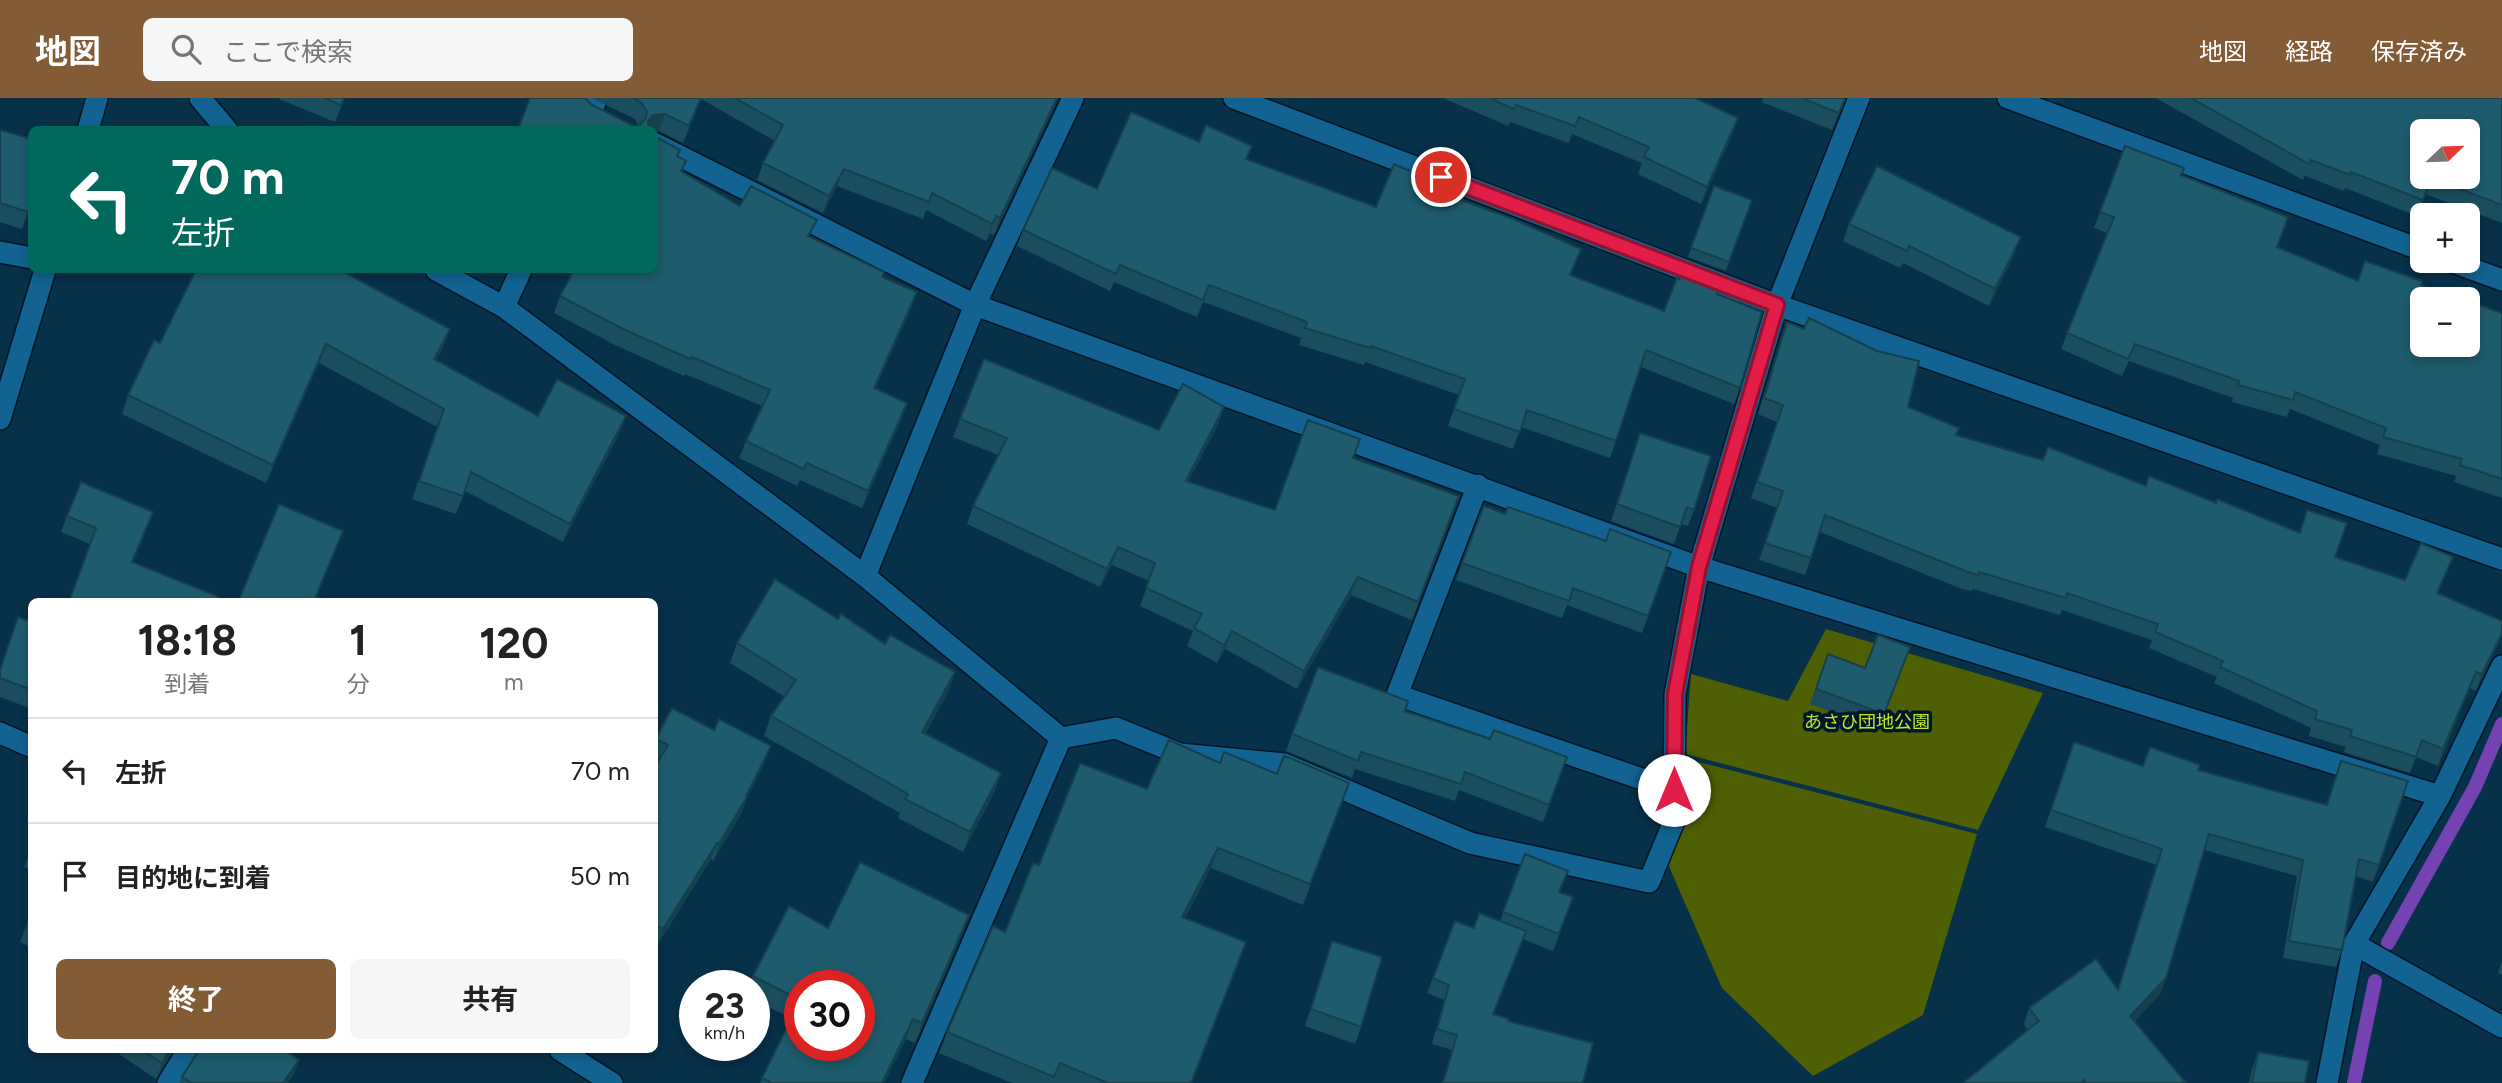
<!DOCTYPE html>
<html lang="ja">
<head>
<meta charset="utf-8">
<style>
  body { margin:0; font-family:Figtree,"Noto Sans JP",sans-serif; background:#f6f6f6; color:#222; height:100vh; display:flex; flex-direction:column; font-size:26px; white-space:nowrap }
  * { box-sizing:border-box; margin:0 }
  p { font-size:23px; color:#767676 }
  .icon { flex:none; width:38px; height:38px; fill:none; stroke:currentColor; stroke-width:2; stroke-linecap:round; stroke-linejoin:round }
  .map { position:relative; flex:1; overflow:hidden }
  .details { position:absolute; left:28px; top:500px; width:630px; height:455px; display:flex; flex-direction:column; background:#fff; border-radius:10px; box-shadow:0 4px 10px #0003 }
  .details>* { flex:none }
  .top-card { position:absolute; left:28px; top:28px; width:630px; height:147px; border-radius:10px; box-shadow:0 4px 10px #0003; background:#00695c; color:#fff; overflow:hidden }
  .needle { width:46px; rotate:67deg }
  .controls { position:absolute; left:2410px; top:21px; display:grid; gap:14px }
  .controls a { display:grid; place-items:center; width:70px; height:70px; border-radius:10px; background:#fff; box-shadow:0 4px 10px #0003; font-size:35px }
  .speed { position:absolute; left:679px; top:872px; display:flex; gap:14px; font-size:35px; font-weight:700; text-align:center }
  .speed>* { display:grid; place-content:center; width:91px; height:91px; border-radius:50%; background:#fff; box-shadow:0 4px 10px #0003; line-height:1 }
  .speed small { font-size:18px; font-weight:400 }
  .speed .limit { border:10px solid #d22; background:#fff; color:#111 }
  .pin { position:absolute; display:grid; place-items:center; width:60px; height:60px; color:#fff; margin:-30px; border:4px solid #fff; border-radius:50%; box-shadow:0 2px 7px #0007 }
  .me { position:absolute; width:77px; margin:-38px; rotate:0deg; stroke-linejoin:round; filter:drop-shadow(0 0 5px #0008) }
  .turn { display:flex; align-items:center; gap:24px; height:147px; padding:0 28px; font-size:32px }
  .turn .icon { width:91px; height:91px; stroke-width:2.5 }
  .turn b { display:block; font-size:49px; line-height:60px }
  .eta { display:flex; justify-content:space-evenly; align-items:center; height:119px; text-align:center }
  .eta b { font-size:42px; font-weight:700; line-height:49px }
  .cta { display:flex; gap:14px; margin-top:auto; padding:14px 28px }
  .cta a { flex:1; height:80px; border-radius:10px; background:#835b35; color:#fff; font-size:28px; font-weight:700; line-height:80px; text-align:center }
  .cta a+a { background:#f6f6f6; color:#222 }
  ul { padding:0; list-style:none }
  li { display:flex; align-items:center; gap:21px; height:105px; padding:0 28px; border-top:2px solid #e0e0e0 }
  li div { flex:1 }
  li b { display:block; font-size:26px }
  li em { font-style:normal }
  header { display:flex; align-items:center; gap:42px; box-sizing:border-box; height:98px; padding:0 35px; background:#835b35; color:#fff }
  header strong { font-size:33px }
  nav { display:flex; gap:38px; margin-inline-start:auto; font-size:24px }
  .search { width:490px; height:63px; background:#f6f6f6; display:flex; align-items:center; gap:18px; box-sizing:border-box; padding:0 24px; border-radius:10px; color:#767676; font-size:26px }
  .map>svg:first-child { display:block }
  .green { fill:#4e5f04 }
  .lines { fill:none; stroke-linecap:round; stroke-linejoin:round }
  .stream { stroke:#7443b1; stroke-width:14 }
  .minor-casing { stroke:#021726; stroke-width:24 }
  .minor { stroke:#126392; stroke-width:21 }
  .wall { fill:#1a4e5e }
  .shaded-wall { fill:#15404c }
  .building { fill:#1e5b6d; stroke:#15404c; stroke-width:2; fill-rule:evenodd }
  .route-casing { stroke:#92132f; stroke-width:18 }
  .route { stroke:#e11d48; stroke-width:12 }
  .labels { text-anchor:middle; stroke-width:7; stroke-linejoin:round; paint-order:stroke }
  .park-label { font-size:18px; fill:#c1e527; stroke:#00172a }
</style>
</head>
<body>
<header>
<strong>地図</strong>
<div class="search"><svg class="icon" aria-label="search" viewBox="0 0 24 24"><circle cx="10" cy="10" r="6"/><path d="M15 15l6 6"/></svg>ここで検索</div>
<nav><a>地図</a><a>経路</a><a>保存済み</a></nav>
</header>
<div class="map">
<svg width="2502" height="985" viewBox="0 0 2502 985">
  <rect width="100%" height="100%" fill="#073049"/>
  <!-- green -->
  <g class="green">
    <path d="M1826 531 2043 595 1978 732 1685 656 1691 576 1788 603Z"/>
    <path d="M1691 662 1977 736 1923 917 1813 978 1722 890 1667 764 1689 706Z"/>
  </g>
  <g class="lines">
    <!-- stream -->
    <g class="stream">
      <path d="M2388 845 2475 689 2502 626"/>
      <path d="M2354 985 2375 883"/>
    </g>
    <!-- minor casing -->
    <g class="minor-casing">
      <g id="minor">
        <path d="M200 0 227 32"/>
        <path d="M1234 0 1777 207 2502 461"/>
        <path d="M2008 0 2422 152"/>
        <path d="M88 32 97 0"/>
        <path d="M584 32 597 0"/>
        <path d="M654 45 975 207 1699 469 2440 698"/>
        <path d="M0 154 32 160"/>
        <path d="M2450 163 2502 182"/>
        <path d="M436 172 504 209"/>
        <path d="M521 172 504 209 865 478 1061 640 912 985"/>
        <path d="M0 321 45 172"/>
        <path d="M1478 387 1397 597 1674 692"/>
        <path d="M865 478 975 207 1073 0"/>
        <path d="M0 635 32 649"/>
        <path d="M1061 640 1116 630 1180 656 1284 666 1470 745 1649 784 1674 723 1675 596 1699 469 1777 207 1859 0"/>
        <path d="M2354 846 2502 929"/>
        <path d="M560 952 612 985"/>
        <path d="M168 985 188 952"/>
        <path d="M2327 985 2354 846 2440 698 2502 568"/>
      </g>
    </g>
    <!-- minor -->
    <use href="#minor" class="minor"/>
  </g>
  <!-- wall -->
  <g class="wall">
    <path d="M280 0H345L335 24 279 1Z"/>
    <path d="M592 0H1058L994 137 990 135 986 143 926 112 923 121 837 88 823 115 757 82 763 65 775 43 701 1 683 45 659 33 654 34V32H518L587 2 592 7 634 28 638 27 635 21Z"/>
    <path d="M1443 0H1695L1738 20 1732 37 1701 106 1638 76 1642 65 1572 36 1569 45 1510 24 1508 28Z"/>
    <path d="M1763 0H1845L1832 32 1762 4Z"/>
    <path d="M2156 0H2502V125L2425 96 2417 118 2345 90 2344 93 2305 78 2303 82Z"/>
    <path d="M0 32 28 114 22 131 0 124Z"/>
    <path d="M1199 44 1376 109 1432 91 1571 177 1664 213 1717 196 1740 290 1734 306 1641 269 1610 360 1521 329 1513 351 1448 328 1459 297 1365 264 1364 267 1299 247 1301 240 1203 204 1197 219 1114 184 1110 193 1017 148 1023 132 1097 91Z"/>
    <path d="M2125 48 2181 77 2277 149 2358 183 2421 187 2502 215V400L2454 384 2456 378 2377 356 2380 347 2290 311 2287 319 2232 304 2233 300 2129 263 2122 278 2061 251 2107 135 2094 130Z"/>
    <path d="M678 58 686 63 682 74 740 108 811 139 882 179 917 194 911 211 875 291 901 322 862 410 800 382 797 388 739 360 746 343 762 308 685 276 684 278 615 247 554 215 560 198Z"/>
    <path d="M1714 88 1752 102 1726 173 1688 159Z"/>
    <path d="M1849 126 2015 155 1989 208 1903 165 1900 170 1843 143Z"/>
    <path d="M1787 224 1908 309 1956 337 2043 362 2216 405 2299 435 2307 412 2335 459 2405 482 2453 459 2438 495 2502 523 2476 593 2470 590 2438 668 2416 659 2410 675 2344 654 2346 649 2309 638 2311 630 2214 585 2217 579 2149 550 2152 542 2062 512 2060 517 1973 491 1972 493 1962 491 1820 434 1805 477 1759 462 1777 410 1751 400 1777 324 1758 316Z"/>
    <path d="M450 231 443 249 436 262 538 318H626L619 336 563 444 465 393 456 416 412 401 437 329 319 265 266 385 122 316 128 297 160 245Z"/>
    <path d="M1224 309 1218 327 1188 384 1275 412 1353 360 1459 398 1412 522 1351 497 1297 591 1225 551 1217 565 1187 548 1193 533 1140 508 1149 483 1112 467 1100 489 967 426 973 408 998 357 953 339 960 321 1159 332Z"/>
    <path d="M1640 335 1694 412 1688 428 1681 426 1674 446 1611 423Z"/>
    <path d="M1484 408 1505 416 1605 443 1610 431 1671 454 1642 535 1567 507 1562 520 1456 482Z"/>
    <path d="M67 418 147 431 133 464 61 434Z"/>
    <path d="M838 521 885 546 955 574 948 594 925 636 1001 675 994 695 963 754 898 720 900 715 764 638 771 618 785 599 730 565 737 545Z"/>
    <path d="M32 524V611L0 599V571Z"/>
    <path d="M1910 549 1879 631 1810 606 1828 556 1865 570Z"/>
    <path d="M1405 613 1490 641 1567 659 1543 724 1459 692 1455 703 1355 671 1352 680 1286 653 1292 636Z"/>
    <path d="M714 632 771 648 765 664 747 700 741 716 713 763 711 761 657 848 654 846V670L659 662 654 660V647L656 641Z"/>
    <path d="M2074 644 2143 667 2198 672 2326 707 2408 683 2373 784 2356 778 2342 852 2336 869 2283 860 2297 778 2204 752 2166 880 2160 896 2135 923 2186 985H1963L2028 932 2024 926 2029 910 2118 891 2156 767 2045 729Z"/>
    <path d="M1220 665 1277 676 1349 685 1303 807 1211 770 1185 820 1239 864 1192 985H1012L939 955 947 934 1005 834 1039 767 1147 691Z"/>
    <path d="M32 749V773L24 769Z"/>
    <path d="M1525 756 1560 794 1573 799 1553 853 1523 841 1493 916 1508 923 1583 985H1442L1452 952 1432 946 1444 902 1427 895 1455 823 1474 830 1500 823Z"/>
    <path d="M32 817V850L20 844 26 828Z"/>
    <path d="M828 830 962 836 915 945 906 941 884 985H760L791 920 754 902V887H749L753 878Z"/>
    <path d="M1332 843 1361 929 1355 946 1305 928Z"/>
    <path d="M2502 863V877L2498 875Z"/>
    <path d="M120 952H174L156 981 119 956Z"/>
    <path d="M2258 954 2305 985H2249L2252 971Z"/>
    <path d="M299 962 293 977 288 985H180L182 979Z"/>
  </g>
  <!-- shaded-wall -->
  <g class="shaded-wall">
    <path d="M1057 0H1058L1055 7 994 137 1000 120Z"/>
    <path d="M665 16 659 33 654 34V32H645L648 23 653 17Z"/>
    <path d="M1738 20 1732 37 1701 106 1707 89Z"/>
    <path d="M844 71 837 88 823 115 829 98Z"/>
    <path d="M996 118 990 135 986 143 992 126Z"/>
    <path d="M2021 139 2015 155 1989 208 1995 191Z"/>
    <path d="M917 194 911 211 868 307 874 290Z"/>
    <path d="M450 231 443 249 427 279 434 261Z"/>
    <path d="M326 246 319 265 266 385 273 367Z"/>
    <path d="M907 305 901 322 862 410 868 393Z"/>
    <path d="M1224 309 1218 327 1179 401 1186 383Z"/>
    <path d="M626 318 619 336 563 444 570 426Z"/>
    <path d="M1118 449 1112 467 1100 489 1107 471Z"/>
    <path d="M2453 459 2447 475 2431 511 2437 495Z"/>
    <path d="M1358 479 1351 497 1297 591 1304 573Z"/>
    <path d="M1232 533 1225 551 1217 565 1224 547Z"/>
    <path d="M2502 535V538L2476 593 2482 576Z"/>
    <path d="M955 574 948 594 914 654 922 634Z"/>
    <path d="M2476 574 2470 590 2438 668 2443 651Z"/>
    <path d="M771 648 765 664 747 700 741 716 713 763 719 746 746 698Z"/>
    <path d="M1001 675 994 695 963 754 970 734Z"/>
    <path d="M717 745 711 761 657 848 663 831Z"/>
    <path d="M1218 750 1211 770 1175 839 1182 819Z"/>
    <path d="M969 817 962 836 915 945 922 925Z"/>
    <path d="M2166 880 2160 896 2124 935 2130 918Z"/>
    <path d="M913 921 906 941 884 985H882Z"/>
    <path d="M170 952H174L156 981 162 965Z"/>
    <path d="M299 962 293 977 288 985H283Z"/>
  </g>
  <!-- building -->
  <g class="building">
    <path d="M324 0H344L341 7Z"/>
    <path d="M530 0H586L587 2 592 7 634 28 641 26 646 20 647 14 641 4 633 0H701L689 28 665 16 653 17 648 23 649 32H518Z"/>
    <path d="M735 0H1057L1000 120 996 118 992 126 932 95 929 104 844 71 829 98 763 65 783 27Z"/>
    <path d="M1489 0H1695L1738 20 1707 89 1644 59 1649 49 1579 19 1575 28 1516 7 1514 11Z"/>
    <path d="M1801 0H1845L1839 15Z"/>
    <path d="M2191 0H2502V107L2431 80 2423 102 2351 74 2350 77 2311 62 2309 66ZM2422 33H2468V79H2422Z"/>
    <path d="M1131 14 1199 44 1206 27 1252 48 1246 61 1376 109 1394 66 1434 83 1431 91 1513 121 1581 151 1570 177 1664 213 1677 180 1679 181 1685 167 1722 181 1717 196 1762 214 1740 290 1646 252 1616 343 1527 312 1520 334 1454 311 1465 281 1371 248 1370 250 1305 230 1307 224 1209 187 1203 202 1120 167 1116 176 1023 132 1052 70 1097 91Z"/>
    <path d="M0 32 32 41V102L28 114 0 105Z"/>
    <path d="M654 38 680 52 677 58 686 63 681 73 740 108 751 88 817 122 808 138 884 174 882 179 917 194 874 290 907 305 868 393 807 365 803 371 746 343 770 292 692 259 690 261 621 230 560 198 574 172H654Z"/>
    <path d="M2125 48 2184 70 2181 77 2288 119 2277 149 2358 183 2365 163 2422 183 2421 187 2461 201H2422V247H2468V203L2502 215V381L2460 367 2462 361 2383 339 2386 330 2295 294 2293 302 2238 287 2239 283 2135 246 2128 261 2067 235 2114 119 2100 114Z"/>
    <path d="M1877 68 2021 139 1995 191 1909 148 1907 153 1849 126Z"/>
    <path d="M1714 88 1752 102 1729 164 1691 150Z"/>
    <path d="M196 172H340L450 231 434 261 538 318 557 281 626 318 570 426 471 374 463 398 419 383 444 311 326 246 273 367 128 297 154 242 160 245Z"/>
    <path d="M1809 220 1877 253 1919 263 1908 309 1959 330 1956 337 2043 362 2048 349 2146 388 2149 378 2216 405 2217 401 2300 435 2307 412 2347 425 2335 459 2405 482 2421 445 2453 459 2437 495 2502 523V535L2482 576 2476 574 2443 651 2422 642 2416 659 2350 638 2352 632 2315 621 2317 613 2220 569 2223 563 2155 534 2158 526 2067 495 2066 500 1979 474 1978 477 1968 474 1825 417 1811 460 1765 445 1783 393 1757 384 1783 307 1764 300 1787 224 1804 231Z"/>
    <path d="M984 261 1159 332 1183 286 1224 309 1186 383 1275 412 1308 322 1360 341 1353 360 1459 398 1418 504 1358 479 1304 573 1232 533 1224 547 1194 530 1202 516 1146 490 1155 465 1118 449 1107 471 973 408 1007 340 960 321Z"/>
    <path d="M1640 335 1711 358 1694 412 1687 409 1680 429 1617 406Z"/>
    <path d="M81 384 153 414 132 464 219 499 217 504H69L96 430 67 418Z"/>
    <path d="M279 406 343 433 316 498 329 504H238Z"/>
    <path d="M1484 408 1505 416 1508 409 1606 443 1610 431 1671 454 1648 518 1573 490 1569 503 1462 465Z"/>
    <path d="M775 481 838 521 841 516 885 546 890 537 955 574 922 634 1001 675 970 734 905 701 908 696 771 618 796 582 737 545Z"/>
    <path d="M18 519 32 524V592L0 580V572Z"/>
    <path d="M1878 537 1910 549 1884 616 1816 591 1828 556 1865 570Z"/>
    <path d="M1318 569 1408 603 1405 613 1490 641 1494 632 1567 659 1549 707 1465 674 1461 686 1361 654 1358 663 1292 636Z"/>
    <path d="M672 610 714 632 719 621 771 648 746 698 747 699 719 746 717 745 663 831 654 826V670L668 647 656 641Z"/>
    <path d="M1169 642 1220 665 1224 654 1277 676 1284 658 1288 659 1349 685 1310 786 1218 750 1182 819 1246 844 1191 985H1108L1060 965 1054 979 947 934 993 828 1005 834 1033 765 1039 767 1080 665 1147 691Z"/>
    <path d="M2074 644 2143 668 2150 649 2200 667 2198 672 2327 707 2341 663 2408 683 2379 767 2359 761 2342 852 2289 843 2303 762 2209 736 2166 880 2130 918 2186 985H2085L2084 982 2081 985H1963L2039 923 2029 910 2096 861 2118 892 2162 751 2051 712Z"/>
    <path d="M1525 756 1568 773 1559 794 1573 799 1559 836 1503 814Z"/>
    <path d="M860 764 969 817 922 925 913 921 882 985H772L762 980 800 903V947H859V887H800V902L753 878 789 808 828 830Z"/>
    <path d="M1479 815 1526 833 1493 916 1509 921 1508 923 1593 945 1583 985H1443L1457 937 1437 931 1449 887 1433 880 1455 823 1474 830Z"/>
    <path d="M32 817V831L26 828Z"/>
    <path d="M1332 843 1382 859 1361 929 1311 911Z"/>
    <path d="M142 952H170L162 965Z"/>
    <path d="M199 952H285L299 962 283 985H192L182 979Z"/>
    <path d="M2258 954 2309 963 2305 985H2252Z"/>
  </g>
  <g class="lines">
    <!-- route casing -->
    <g class="route-casing">
      <path id="route" d="M1441 79 1777 207 1699 469 1675 596 1674 692"/>
    </g>
    <!-- route -->
    <use href="#route" class="route"/>
  </g>
  <g class="labels">
    <!-- park labels -->
    <g class="park-label">
      <text x="1867" y="630">あさひ団地公園</text>
    </g>
  </g>
</svg>
<div class="controls">
<a><svg class="needle" viewBox="-14 -14 28 28"><path d="M0-13l5 13h-10z" fill="#e53935"/><path d="M0 13l5-13h-10z" fill="#767676"/></svg></a>
<a>+</a>
<a>−</a>
</div>
<div class="speed"><div>23<small>km/h</small></div><div class="limit">30</div></div>
<div class="pin" style="left:1441px;top:79px;background:#d93025"><svg class="icon" aria-label="arrive" viewBox="0 0 24 24"><path d="M6 21V4h12l-3 4 3 4H6"/></svg></div>
<svg class="me" style="left:1674px;top:692px" viewBox="-20 -20 40 40"><circle r="19" fill="#fff"/><path d="M0-13L10 11 0 6-10 11z" fill="#e11d48"/></svg>
<div class="top-card">
<div class="turn"><svg class="icon" aria-label="left" viewBox="0 0 24 24"><path d="M17 20v-9H6M10 6l-5 5 5 5"/></svg><div><b>70 m</b>左折</div></div>
</div>
<section class="details">
<div class="eta">
<div><b>18:18</b><p>到着</p></div>
<div><b>1</b><p>分</p></div>
<div><b>120</b><p>m</p></div>
</div>
<ul>
<li><svg class="icon" aria-label="left" viewBox="0 0 24 24"><path d="M17 20v-9H6M10 6l-5 5 5 5"/></svg><div><b>左折</b></div><em>70 m</em></li>
<li><svg class="icon" aria-label="arrive" viewBox="0 0 24 24"><path d="M6 21V4h12l-3 4 3 4H6"/></svg><div><b>目的地に到着</b></div><em>50 m</em></li>
</ul>
<div class="cta"><a>終了</a><a>共有</a></div>
</section>
</div>
</body>
</html>
